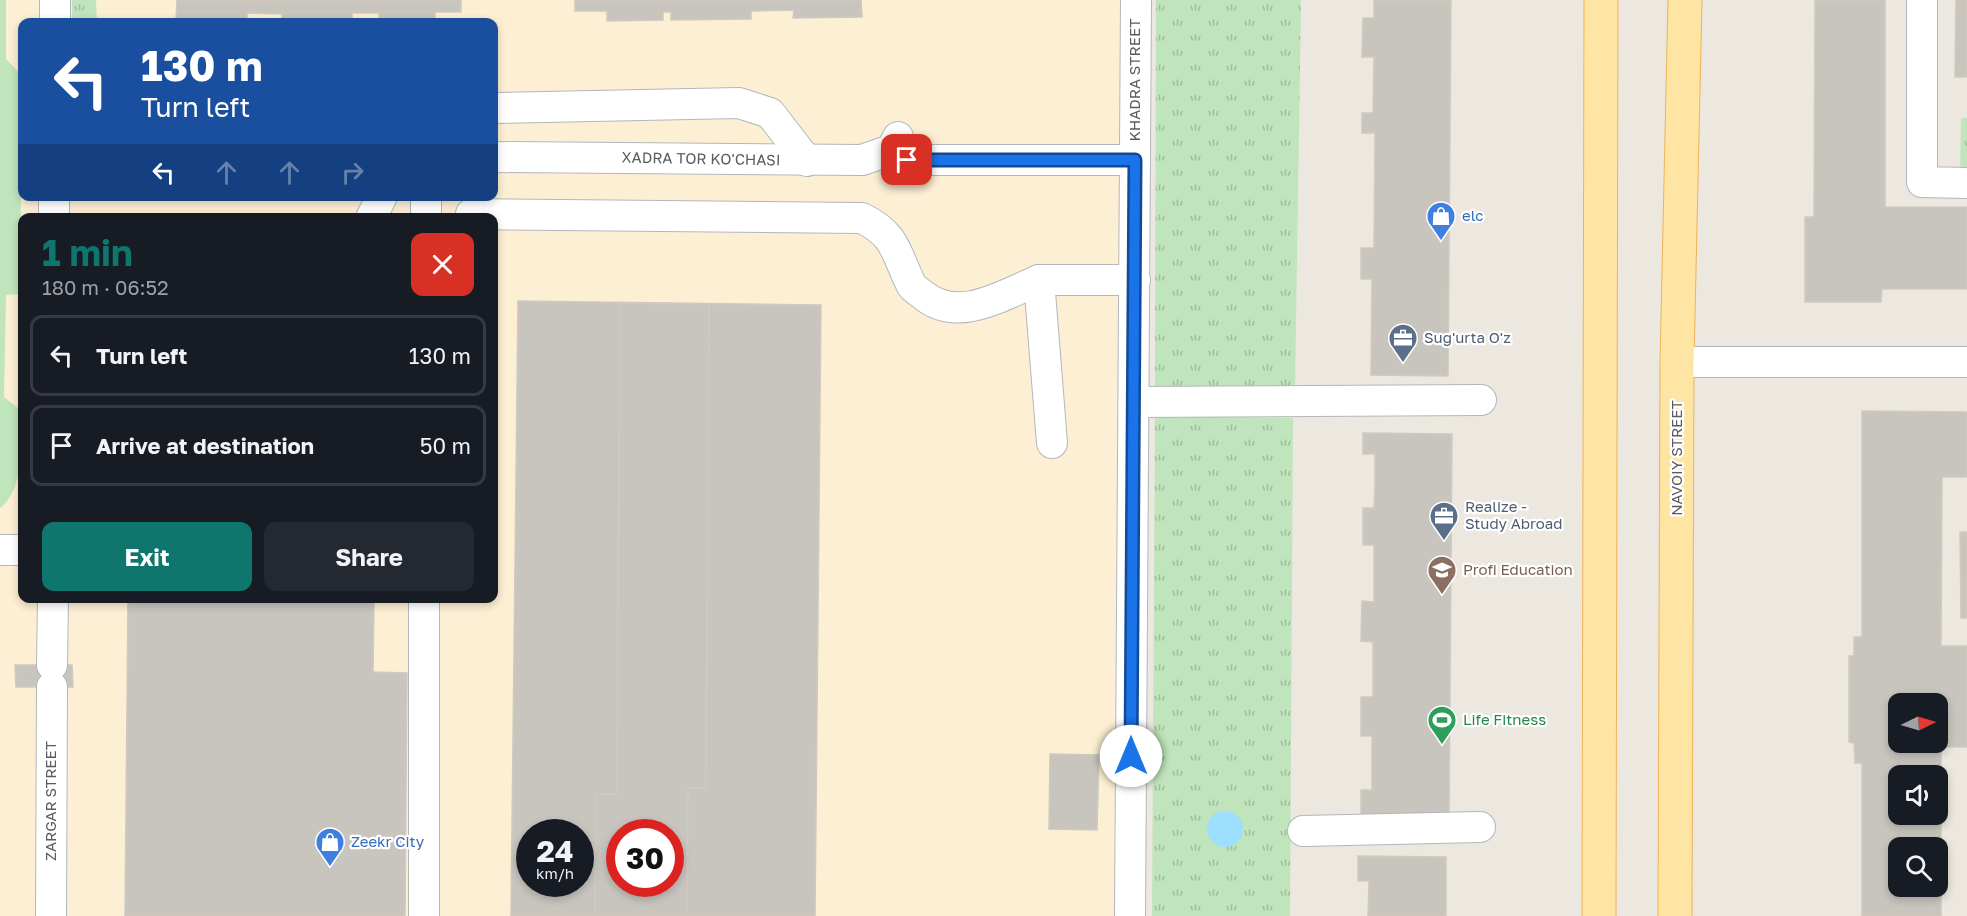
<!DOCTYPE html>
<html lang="en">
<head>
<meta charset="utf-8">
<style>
  body { margin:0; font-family:"Golos Text",sans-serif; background:#242831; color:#f1f3f6; height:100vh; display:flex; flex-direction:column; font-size:22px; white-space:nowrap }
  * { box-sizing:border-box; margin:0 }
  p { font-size:20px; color:#9ea1a6 }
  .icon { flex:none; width:33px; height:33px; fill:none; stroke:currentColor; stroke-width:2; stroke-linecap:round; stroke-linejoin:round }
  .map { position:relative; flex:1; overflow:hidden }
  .drawer { position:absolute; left:18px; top:213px; width:480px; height:390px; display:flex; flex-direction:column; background:#171b24; border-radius:12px; box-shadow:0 3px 9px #0003 }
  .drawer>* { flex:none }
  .top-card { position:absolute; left:18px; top:18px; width:480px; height:183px; border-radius:12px; box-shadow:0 3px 9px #0003; background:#1a4fa0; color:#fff; overflow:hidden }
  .needle { width:39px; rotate:85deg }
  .buttons { position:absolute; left:1888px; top:693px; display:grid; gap:12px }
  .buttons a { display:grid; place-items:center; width:60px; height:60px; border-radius:12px; background:#171b24; box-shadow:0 3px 9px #0003; font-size:30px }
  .speed { position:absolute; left:516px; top:819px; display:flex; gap:12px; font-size:30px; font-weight:700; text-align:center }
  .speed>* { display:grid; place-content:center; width:78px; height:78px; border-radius:50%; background:#171b24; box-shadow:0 3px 9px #0003; line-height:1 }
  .speed small { font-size:15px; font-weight:400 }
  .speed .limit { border:9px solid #d22; background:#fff; color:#111 }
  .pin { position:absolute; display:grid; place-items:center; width:51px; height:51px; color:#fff; margin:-26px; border-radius:12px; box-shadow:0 3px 9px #0006 }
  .me { position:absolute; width:66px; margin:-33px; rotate:0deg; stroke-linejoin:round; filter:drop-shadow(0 0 4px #0008) }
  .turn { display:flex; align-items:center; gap:21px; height:126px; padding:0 24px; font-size:27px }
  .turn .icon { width:78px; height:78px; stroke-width:2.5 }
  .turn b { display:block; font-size:42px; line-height:51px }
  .lanes { display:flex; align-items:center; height:57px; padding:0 24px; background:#0003; justify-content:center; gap:30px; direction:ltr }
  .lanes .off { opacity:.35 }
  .round { display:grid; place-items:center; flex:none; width:63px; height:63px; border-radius:12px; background:#242831 }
  .headline { display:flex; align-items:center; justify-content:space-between; height:102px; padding:0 24px }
  h1 { font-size:36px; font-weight:700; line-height:45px; color:#0f766e }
  .button { display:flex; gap:12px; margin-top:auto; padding:12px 24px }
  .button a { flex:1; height:69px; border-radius:12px; background:#0f766e; color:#fff; font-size:24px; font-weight:700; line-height:69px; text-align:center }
  .button a+a { background:#242831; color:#f1f3f6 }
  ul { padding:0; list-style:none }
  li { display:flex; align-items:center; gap:18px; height:81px; margin:0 12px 9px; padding:0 12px; border:3px solid #363941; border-radius:12px }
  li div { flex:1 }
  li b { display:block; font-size:22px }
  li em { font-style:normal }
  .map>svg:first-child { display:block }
  .commercial { fill:#fdefd3; fill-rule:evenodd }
  .grass { fill:url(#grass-tufts) }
  .green { fill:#c0e4bc }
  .water { fill:#9edefe }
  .building { fill:#c8c5bf; stroke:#d0c9be; stroke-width:1.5; fill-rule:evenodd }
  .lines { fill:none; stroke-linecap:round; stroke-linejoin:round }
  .minor-casing { stroke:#b3b7bb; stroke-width:32 }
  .major-casing { stroke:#efb356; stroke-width:35 }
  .minor { stroke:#fff; stroke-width:30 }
  .major { stroke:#fee5a3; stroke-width:33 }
  .route-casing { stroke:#114b97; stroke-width:15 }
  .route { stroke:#1a73e8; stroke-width:10 }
  .labels { text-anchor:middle; stroke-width:4.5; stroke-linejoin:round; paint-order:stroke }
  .street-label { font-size:15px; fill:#595d61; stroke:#fff }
  .shop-label { font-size:15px; fill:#366cbe; stroke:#fff; text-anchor:start }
  .service-label { font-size:15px; fill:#4e5e75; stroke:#fff; text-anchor:start }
  .education-label { font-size:15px; fill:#785e54; stroke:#fff; text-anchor:start }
  .leisure-label { font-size:15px; fill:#27864d; stroke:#fff; text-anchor:start }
</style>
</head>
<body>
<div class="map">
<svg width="1967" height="916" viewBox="0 0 1967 916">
  <defs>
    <pattern id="grass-tufts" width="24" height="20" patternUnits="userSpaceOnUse" patternTransform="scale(1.5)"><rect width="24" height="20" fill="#c0e4bc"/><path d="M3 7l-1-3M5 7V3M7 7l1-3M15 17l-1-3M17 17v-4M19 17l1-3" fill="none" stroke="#9fbc9c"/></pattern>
  </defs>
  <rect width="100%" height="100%" fill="#ece8e0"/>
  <!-- commercial -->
  <path class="commercial" d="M0 0H1122V916H0ZM22 22H494V196H22ZM22 218H494V598H22ZM530 832H580V884H530ZM620 832H670V884H620Z"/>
  <!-- grass -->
  <g class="grass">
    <path d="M72 0H96L97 22H72Z"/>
    <path d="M1156 0H1301L1295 387 1155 386Z"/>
    <path d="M1961 118H1967V178H1960Z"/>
    <path d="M1155 416 1293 418 1290 916H1152Z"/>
  </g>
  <!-- green -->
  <path class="green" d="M0 0H6V59L22 76 20 294 6 295 4 397 19 409C19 439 27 487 0 508Z"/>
  <!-- water -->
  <circle class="water" cx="1225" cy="829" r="18"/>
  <!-- building -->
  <g class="building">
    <path d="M177 0H461V12H435V22H379V13H352V22H282V14L247 13V22H176Z"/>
    <path d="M575 0H861L862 17 793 18 794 10 751 11V19L671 20V12H663V20L607 21V11H575Z"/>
    <path d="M1374 0H1451L1448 376 1371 375 1372 279H1361V248H1374L1375 133H1362V113H1373L1374 57H1362L1363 18H1374Z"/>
    <path d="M1815 0H1885V207H1967V289H1882L1881 302H1805V217H1814Z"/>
    <path d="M1956 0H1967V77H1955Z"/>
    <path d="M518 301 821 305 815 916H511ZM530 832H580V884H530ZM620 832H670V884H620Z"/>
    <path d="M620 303 709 304 706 788H688L687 916H595L596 794H617ZM620 832H670V884H620Z"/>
    <path d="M1862 411 1967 412V477H1942L1941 646H1967V747H1941V916H1862V763H1855L1854 743 1849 742V656H1854V637H1862ZM1899 704H1938V742H1899ZM1899 776H1938V814H1899ZM1899 848H1938V886H1899Z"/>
    <path d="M1363 433 1452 434 1449 816 1361 815V790H1372V736H1361V697H1373V642L1361 641 1362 601 1374 602V545H1363V508H1374L1375 483V454H1363Z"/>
    <path d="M1960 532H1967V618H1961Z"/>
    <path d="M128 598H374L373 672 407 673 405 916H125Z"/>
    <path d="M15 665H72L73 687H16Z"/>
    <path d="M1050 754 1099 755 1097 830 1049 829Z"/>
    <path d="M1358 856 1446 857V916H1368L1369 881H1358Z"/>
  </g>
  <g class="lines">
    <!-- minor casing -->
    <g class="minor-casing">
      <g id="minor">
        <path d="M1922 0V182L1967 183"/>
        <path d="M55 22V0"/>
        <path d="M494 108 739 103 770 113 807 161"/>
        <path d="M891 150 907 160H1135"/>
        <path d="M494 157 862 160 891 150 898 137"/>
        <path d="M471 214 862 218C896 235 895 251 910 282 912 288 918 291 923 295 958 324 1003 295 1039 280"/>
        <path d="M54 218V196"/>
        <path d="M371 218 382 196"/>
        <path d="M426 218V196"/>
        <path d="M1677 362H1967"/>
        <path d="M1134 402 1481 400"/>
        <path d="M1052 443 1039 280H1135"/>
        <path d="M0 550H22"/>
        <path d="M52 665 53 598"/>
        <path d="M1303 831 1480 827"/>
        <path d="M51 916 52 687"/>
        <path d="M424 916V598"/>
        <path d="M1130 916 1136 0"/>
      </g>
    </g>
    <!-- major casing -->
    <g class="major-casing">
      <g id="major">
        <path d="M1599 916 1601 0"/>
        <path d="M1675 916 1677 362 1685 0"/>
      </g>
    </g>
    <!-- minor -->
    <use href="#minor" class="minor"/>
    <!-- major -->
    <use href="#major" class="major"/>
  </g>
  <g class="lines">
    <!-- route casing -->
    <g class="route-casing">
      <path id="route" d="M907 160H1135L1131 756"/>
    </g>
    <!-- route -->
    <use href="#route" class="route"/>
  </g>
  <!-- icons -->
  <defs>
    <g id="shop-pin" transform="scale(1.5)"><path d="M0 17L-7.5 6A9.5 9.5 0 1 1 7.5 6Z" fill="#3f7fe0" stroke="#fff"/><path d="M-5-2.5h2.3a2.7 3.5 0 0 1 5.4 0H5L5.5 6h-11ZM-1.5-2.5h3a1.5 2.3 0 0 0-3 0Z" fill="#fff"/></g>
    <g id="office-pin" transform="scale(1.5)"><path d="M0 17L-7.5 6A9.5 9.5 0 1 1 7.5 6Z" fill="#5c6f8a" stroke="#fff"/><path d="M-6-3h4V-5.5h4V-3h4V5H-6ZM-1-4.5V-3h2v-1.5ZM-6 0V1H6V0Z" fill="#fff"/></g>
    <g id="school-pin" transform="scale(1.5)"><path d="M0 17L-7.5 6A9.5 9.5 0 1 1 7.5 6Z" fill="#8d6e63" stroke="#fff"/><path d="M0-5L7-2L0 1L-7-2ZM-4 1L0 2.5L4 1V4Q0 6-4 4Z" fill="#fff"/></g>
    <g id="stadium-pin" transform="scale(1.5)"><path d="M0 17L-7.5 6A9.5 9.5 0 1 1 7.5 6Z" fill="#2e9e5b" stroke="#fff"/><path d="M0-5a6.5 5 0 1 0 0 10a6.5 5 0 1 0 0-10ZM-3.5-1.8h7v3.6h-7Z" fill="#fff"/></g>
  </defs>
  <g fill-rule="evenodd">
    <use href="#shop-pin" x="1441" y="216"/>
    <use href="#office-pin" x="1403" y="338"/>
    <use href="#office-pin" x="1444" y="516"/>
    <use href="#school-pin" x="1442" y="570"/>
    <use href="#stadium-pin" x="1442" y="720"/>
    <use href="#shop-pin" x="330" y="842"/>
  </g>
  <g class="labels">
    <!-- street labels -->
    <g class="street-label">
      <text transform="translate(1135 80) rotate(-90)" y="5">KHADRA STREET</text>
      <text transform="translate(701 159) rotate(1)" y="5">XADRA TOR KO'CHASI</text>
      <text transform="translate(1677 458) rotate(-90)" y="5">NAVOIY STREET</text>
      <text transform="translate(51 801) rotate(-90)" y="5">ZARGAR STREET</text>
    </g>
    <!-- shop labels -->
    <g class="shop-label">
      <text x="1462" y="221">elc</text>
      <text x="351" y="847">Zeekr City</text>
    </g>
    <!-- service labels -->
    <g class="service-label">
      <text x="1424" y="343">Sug'urta O'z</text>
      <text x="1465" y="512">Realize -<tspan x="1465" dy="17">Study Abroad</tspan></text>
    </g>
    <!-- education labels -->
    <g class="education-label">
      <text x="1463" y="575">Profi Education</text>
    </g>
    <!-- leisure labels -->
    <g class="leisure-label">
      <text x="1463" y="725">Life Fitness</text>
    </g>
  </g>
</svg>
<div class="buttons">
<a><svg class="needle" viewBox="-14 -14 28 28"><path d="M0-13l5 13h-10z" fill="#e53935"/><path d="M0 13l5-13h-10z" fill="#9ea1a6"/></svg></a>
<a><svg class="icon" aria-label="sound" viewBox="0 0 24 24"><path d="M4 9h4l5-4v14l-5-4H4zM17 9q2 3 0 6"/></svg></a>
<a><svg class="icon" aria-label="search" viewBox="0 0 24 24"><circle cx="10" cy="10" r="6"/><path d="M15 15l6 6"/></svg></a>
</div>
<div class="speed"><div>24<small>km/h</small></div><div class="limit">30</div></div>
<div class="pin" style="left:907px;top:160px;background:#d93025"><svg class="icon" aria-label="arrive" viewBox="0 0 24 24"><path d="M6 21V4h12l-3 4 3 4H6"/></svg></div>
<svg class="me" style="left:1131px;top:756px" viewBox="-20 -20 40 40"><circle r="19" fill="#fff"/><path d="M0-13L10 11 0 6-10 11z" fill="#1a73e8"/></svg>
<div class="top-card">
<div class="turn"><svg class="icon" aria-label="left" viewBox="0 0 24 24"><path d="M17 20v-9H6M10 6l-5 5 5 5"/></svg><div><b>130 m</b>Turn left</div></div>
<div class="lanes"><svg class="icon" aria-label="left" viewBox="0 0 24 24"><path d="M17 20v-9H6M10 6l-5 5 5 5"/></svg><svg class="icon off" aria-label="ahead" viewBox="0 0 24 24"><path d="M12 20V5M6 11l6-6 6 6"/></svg><svg class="icon off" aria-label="ahead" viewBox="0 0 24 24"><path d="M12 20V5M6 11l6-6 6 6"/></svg><svg class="icon off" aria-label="right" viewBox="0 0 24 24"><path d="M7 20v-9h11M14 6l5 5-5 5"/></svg></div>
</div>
<section class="drawer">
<div class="headline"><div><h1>1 min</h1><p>180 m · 06:52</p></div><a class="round" style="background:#d93025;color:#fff"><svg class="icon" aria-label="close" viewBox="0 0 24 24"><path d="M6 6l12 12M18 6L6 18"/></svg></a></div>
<ul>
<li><svg class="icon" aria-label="left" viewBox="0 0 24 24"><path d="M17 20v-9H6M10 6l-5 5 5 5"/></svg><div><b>Turn left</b></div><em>130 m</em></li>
<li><svg class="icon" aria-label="arrive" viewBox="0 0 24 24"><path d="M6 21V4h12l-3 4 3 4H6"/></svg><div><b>Arrive at destination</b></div><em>50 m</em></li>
</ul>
<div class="button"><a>Exit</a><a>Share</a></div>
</section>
</div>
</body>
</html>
